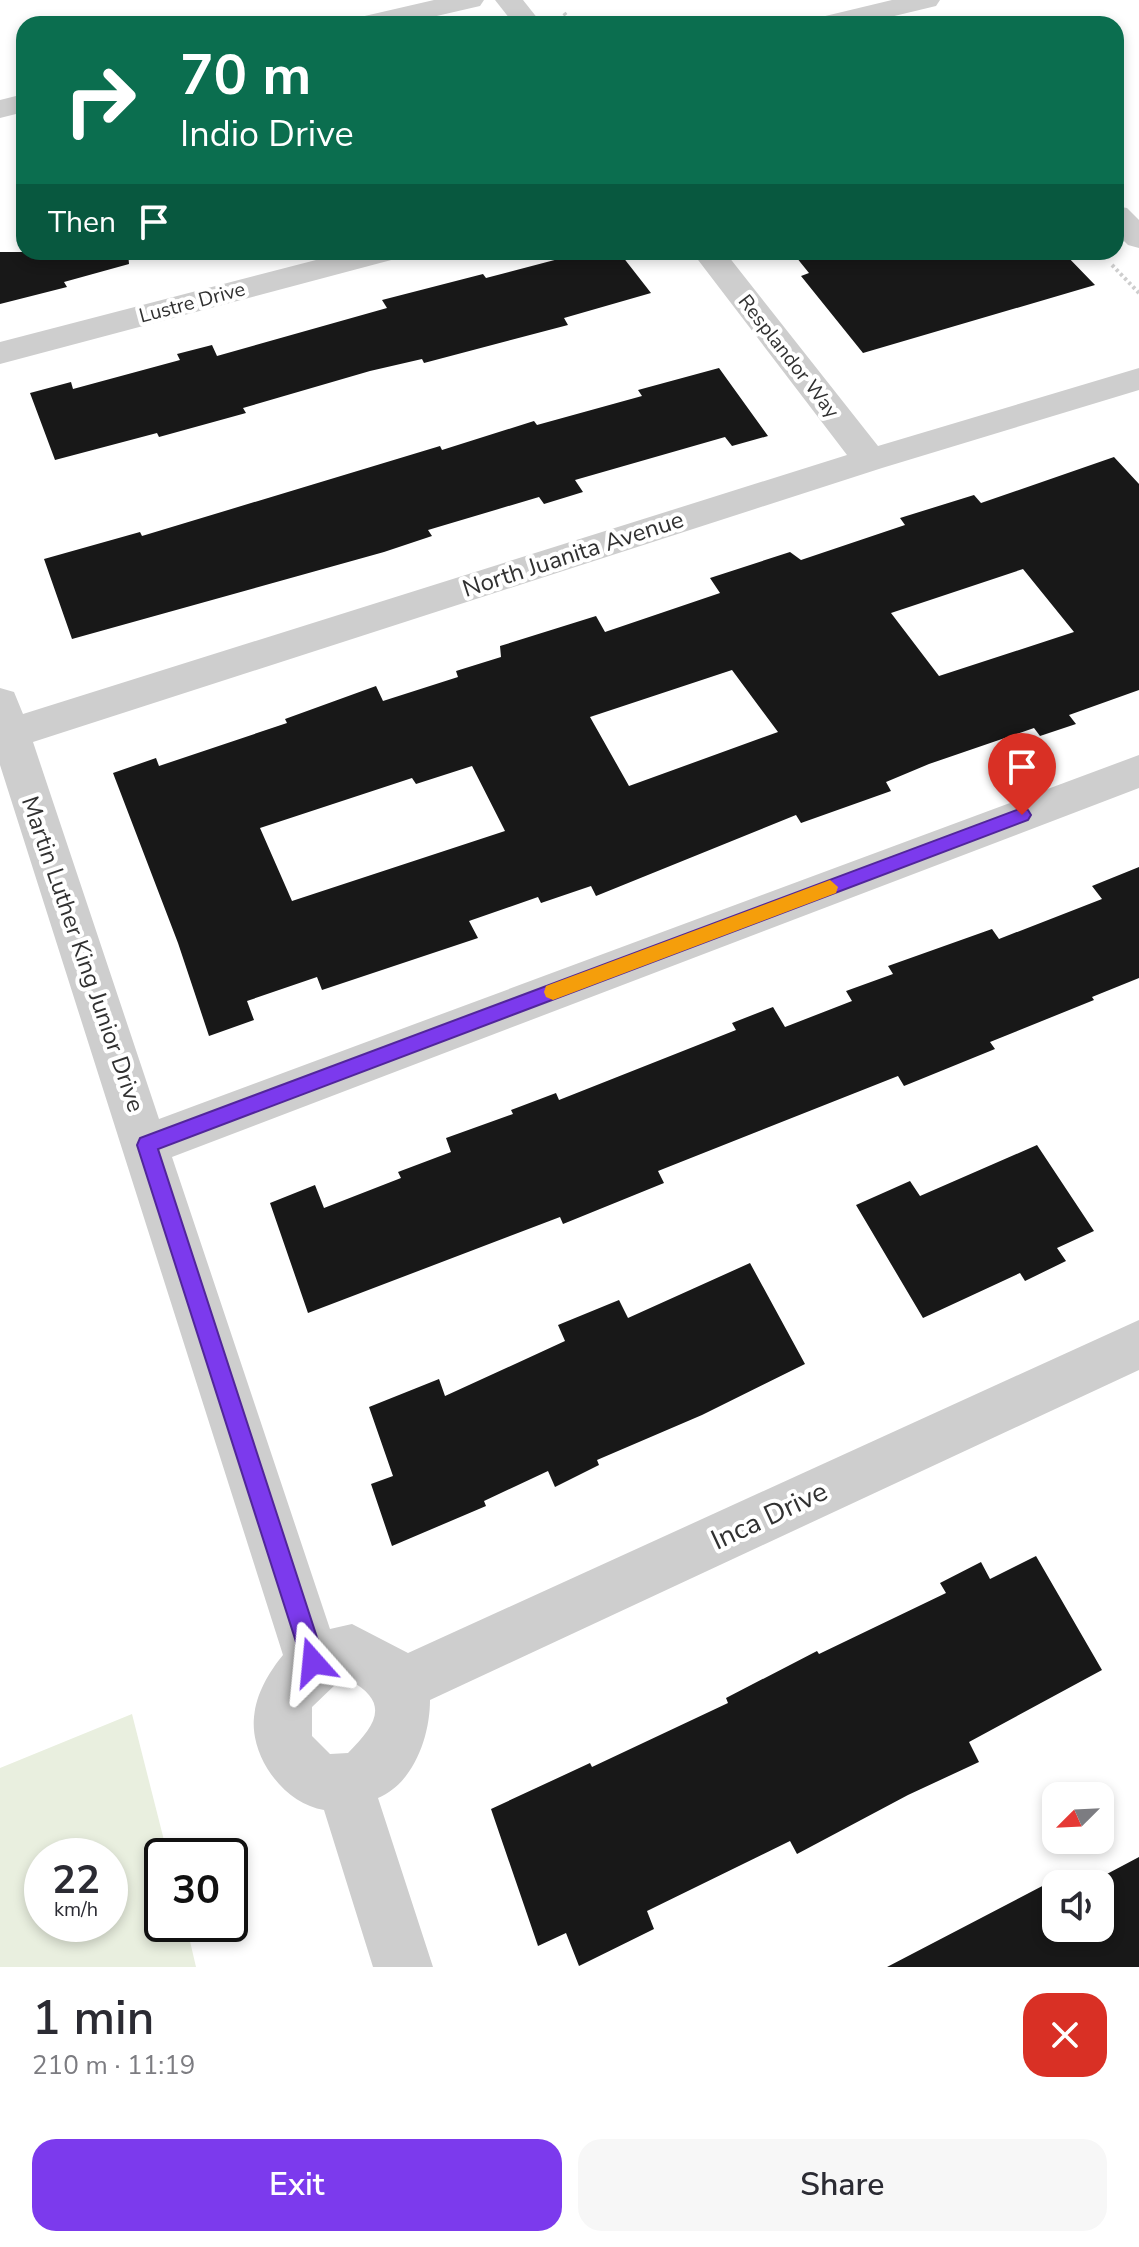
<!DOCTYPE html>
<html lang="en">
<head>
<meta charset="utf-8">
<style>
  body { margin:0; font-family:"Nunito Sans",sans-serif; background:#f7f7f7; color:#2b2b33; height:100vh; display:flex; flex-direction:column; font-size:30px; white-space:nowrap }
  * { box-sizing:border-box; margin:0 }
  p { font-size:26px; color:#7c7c81 }
  .icon { flex:none; width:44px; height:44px; fill:none; stroke:currentColor; stroke-width:2; stroke-linecap:round; stroke-linejoin:round }
  .map { position:relative; height:1967px; overflow:hidden }
  .sheet { display:flex; flex-direction:column; background:#fff; flex:1 }
  .sheet>* { flex:none }
  .banner { position:absolute; left:16px; top:16px; width:1108px; height:244px; border-radius:24px; box-shadow:0 4px 12px #0003; background:#0b6e4f; color:#fff; overflow:hidden }
  .needle { width:52px; rotate:246deg }
  .buttons { position:absolute; left:1042px; top:1782px; display:grid; gap:16px }
  .buttons a { display:grid; place-items:center; width:72px; height:72px; border-radius:16px; background:#fff; box-shadow:0 4px 12px #0003; font-size:40px }
  .speed { position:absolute; left:24px; top:1838px; display:flex; gap:16px; font-size:40px; font-weight:700; text-align:center }
  .speed>* { display:grid; place-content:center; width:104px; height:104px; border-radius:50%; background:#fff; box-shadow:0 4px 12px #0003; line-height:1 }
  .speed small { font-size:20px; font-weight:400 }
  .speed .limit { border:4px solid #111; border-radius:12px; background:#fff; color:#111 }
  .pin { position:absolute; display:grid; place-items:center; width:68px; height:68px; color:#fff; margin:-82px -34px; border-radius:50% 50% 50% 0; rotate:-45deg; box-shadow:0 0 8px #0007 }
  .pin .icon { rotate:45deg }
  .me { position:absolute; width:88px; margin:-44px; rotate:342deg; stroke-linejoin:round; filter:drop-shadow(0 0 6px #0008) }
  .turn { display:flex; align-items:center; gap:28px; height:168px; padding:0 32px; font-size:36px }
  .turn .icon { width:104px; height:104px; stroke-width:2.5 }
  .turn b { display:block; font-size:56px; line-height:68px }
  .then { display:flex; align-items:center; height:76px; padding:0 32px; background:#0003; gap:16px; font-size:30px }
  .round { display:grid; place-items:center; flex:none; width:84px; height:84px; border-radius:24px; background:#f7f7f7 }
  .overview { display:flex; align-items:center; justify-content:space-between; height:136px; padding:0 32px }
  h1 { font-size:48px; font-weight:600; line-height:60px }
  .button { display:flex; gap:16px; margin-top:auto; padding:16px 32px }
  .button a { flex:1; height:92px; border-radius:24px; background:#7c3aed; color:#fff; font-size:32px; font-weight:600; line-height:92px; text-align:center }
  .button a+a { background:#f7f7f7; color:#2b2b33 }
  .map>svg:first-child { display:block }
  .green { fill:#e9efdf; fill-rule:evenodd }
  .building { fill:#181818; fill-rule:evenodd }
  .lines { fill:none; stroke-linecap:round; stroke-linejoin:round }
  .path { stroke:#cecece; stroke-width:4; stroke-dasharray:3 3; stroke-linecap:butt }
  .minor { fill:#cecece; fill-rule:evenodd }
  .route { fill:#7c3aed; stroke:#51269a; stroke-width:2 }
  .slow { fill:#f59e0b }
  .labels { text-anchor:middle; stroke-width:8; stroke-linejoin:round; paint-order:stroke }
  .far-street-label { font-size:20px; fill:#313131; stroke:#fff }
  .street-label { font-size:24px; fill:#313131; stroke:#fff }
  .near-street-label { font-size:28px; fill:#313131; stroke:#fff }
</style>
</head>
<body>
<div class="map">
<svg width="1139" height="1967" viewBox="0 0 1139 1967">
  <rect width="100%" height="100%" fill="#fff"/>
  <!-- green -->
  <path class="green" d="M132 1714 168 1856H162V1924H186L196 1967H0V1768ZM42 1856H110V1924H42Z"/>
  <!-- building -->
  <g class="building">
    <path d="M0 252H128L129 264 64 282 67 287 0 304Z"/>
    <path d="M585 252H619L651 293 564 318 568 325 424 363 422 359 370 371 243 408 246 413 159 437 157 433 55 460 30 393 71 382 73 389 180 360 177 354 212 345 217 356 387 308 382 300 483 274 486 278Z"/>
    <path d="M792 252H1063L1095 285 863 353 801 276 809 273Z"/>
    <path d="M719 368 768 436 732 446 725 437 575 480 583 492 544 504 539 497 428 530 432 536 384 552 72 639 44 559 140 532 142 536 440 446 442 450 534 421 537 425 642 396 638 390Z"/>
    <path d="M1114 457 1139 484V690L1069 715 1076 724 1040 736 1034 728 929 764 886 782 891 791 801 823 796 815 596 896 591 886 541 903 538 897 469 921 478 938 322 990 317 977 247 1001 254 1020 209 1036 178 943 113 773 156 758 159 766 287 723 285 719 376 686 383 701 458 677 456 671 501 657 500 646 596 616 605 632 720 593 710 578 790 552 801 560 905 525 900 518 974 495 981 503ZM1023 569 1074 632 939 676 891 613ZM732 670 778 732 629 786 590 717ZM472 766 505 831 292 901 260 828 412 778 416 784Z"/>
    <path d="M1139 867V978L1092 997 1094 1000 990 1042 995 1049 904 1086 898 1076 658 1171 664 1183 563 1224 560 1217 308 1313 270 1203 315 1185 324 1208 401 1178 398 1172 451 1152 446 1138 513 1114 511 1110 556 1093 559 1100 736 1030 732 1023 773 1007 785 1027 852 1001 846 991 893 974 888 966 992 929 999 939 1102 899 1092 886Z"/>
    <path d="M1037 1145 1094 1231 1057 1248 1066 1261 1025 1281 1020 1273 923 1318 856 1205 910 1181 920 1196Z"/>
    <path d="M750 1263 805 1364 702 1415 597 1460 599 1465 555 1487 548 1471 484 1501 486 1506 392 1546 371 1484 393 1476 369 1407 439 1379 445 1396 565 1341 558 1325 619 1300 628 1318Z"/>
    <path d="M1036 1556 1102 1670 969 1742 979 1762 908 1795 797 1854 790 1841 647 1911 654 1929 579 1966 566 1933 538 1946 491 1809 590 1763 592 1767 728 1703 726 1698 817 1651 819 1654 946 1593 940 1583 981 1562 990 1579Z"/>
    <path d="M1139 1857V1967H887L1071 1871 1077 1884H1056V1928H1100V1884H1088Z"/>
  </g>
  <g class="lines">
    <!-- path -->
    <g class="path">
      <path d="M564 13 573 24"/>
      <path d="M1112 265 1139 293"/>
    </g>
    <!-- minor -->
    <g class="minor">
      <path d="M434 0H484L480 6 402 24H352L356 18Z"/>
      <path d="M495 0H523L542 24H514Z"/>
      <path d="M892 0H940L936 6 861 24H813L817 18Z"/>
      <path d="M24 94V112L0 118V100Z"/>
      <path d="M1116 206 1127 208 1139 220V248L1128 245 1116 233Z"/>
      <path d="M347 252H400L395 259 0 364V342Z"/>
      <path d="M692 252H725L878 446 1139 368V390L882 468 33 742 159 1119 1139 755V788L172 1157 330 1629 352 1624 408 1653 1139 1320V1370L430 1700C430 1736 414 1783 378 1798L433 1967H373L324 1810C285 1804 250 1758 254 1717 256 1694 269 1672 283 1655L0 765V688L14 692 23 714 847 455ZM349 1680C392 1703 375 1726 348 1753L330 1754 312 1736V1707L337 1683Z"/>
    </g>
  </g>
  <!-- route -->
  <path class="route" d="M1022 808 1028 810 1031 815 1028 820 158 1149 325 1662 322 1670 313 1673 305 1670 137 1145 140 1138Z"/>
  <!-- slow -->
  <path class="slow" d="M830 880 838 887 836 893 553 1000 546 997 544 992 546 986Z"/>
  <g class="labels">
    <!-- far-street labels -->
    <g class="far-street-label">
      <text transform="translate(192 302) rotate(-15)" y="7">Lustre Drive</text>
      <text transform="translate(789 356) rotate(52)" y="7">Resplandor Way</text>
    </g>
    <!-- street labels -->
    <g class="street-label">
      <text transform="translate(573 554) rotate(-18)" y="8">North Juanita Avenue</text>
      <text transform="translate(83 954) rotate(71)" y="8">Martin Luther King Junior Drive</text>
    </g>
    <!-- near-street labels -->
    <g class="near-street-label">
      <text transform="translate(769 1515) rotate(-25)" y="10">Inca Drive</text>
    </g>
  </g>
</svg>
<div class="buttons">
<a><svg class="needle" viewBox="-14 -14 28 28"><path d="M0-13l5 13h-10z" fill="#e53935"/><path d="M0 13l5-13h-10z" fill="#7c7c81"/></svg></a>
<a><svg class="icon" aria-label="sound" viewBox="0 0 24 24"><path d="M4 9h4l5-4v14l-5-4H4zM17 9q2 3 0 6"/></svg></a>
</div>
<div class="speed"><div>22<small>km/h</small></div><div class="limit">30</div></div>
<div class="pin" style="left:1022px;top:815px;background:#d93025"><svg class="icon" aria-label="arrive" viewBox="0 0 24 24"><path d="M6 21V4h12l-3 4 3 4H6"/></svg></div>
<svg class="me" style="left:313px;top:1662px" viewBox="-20 -20 40 40"><path d="M0-17L14 15 0 8-14 15z" fill="#7c3aed" stroke="#fff" stroke-width="4"/></svg>
<div class="banner">
<div class="turn"><svg class="icon" aria-label="right" viewBox="0 0 24 24"><path d="M7 20v-9h11M14 6l5 5-5 5"/></svg><div><b>70 m</b>Indio Drive</div></div>
<div class="then">Then<svg class="icon" aria-label="arrive" viewBox="0 0 24 24"><path d="M6 21V4h12l-3 4 3 4H6"/></svg></div>
</div>
</div>
<section class="sheet">
<div class="overview"><div><h1>1 min</h1><p>210 m · 11:19</p></div><a class="round" style="background:#d93025;color:#fff"><svg class="icon" aria-label="close" viewBox="0 0 24 24"><path d="M6 6l12 12M18 6L6 18"/></svg></a></div>
<div class="button"><a>Exit</a><a>Share</a></div>
</section>
</body>
</html>
